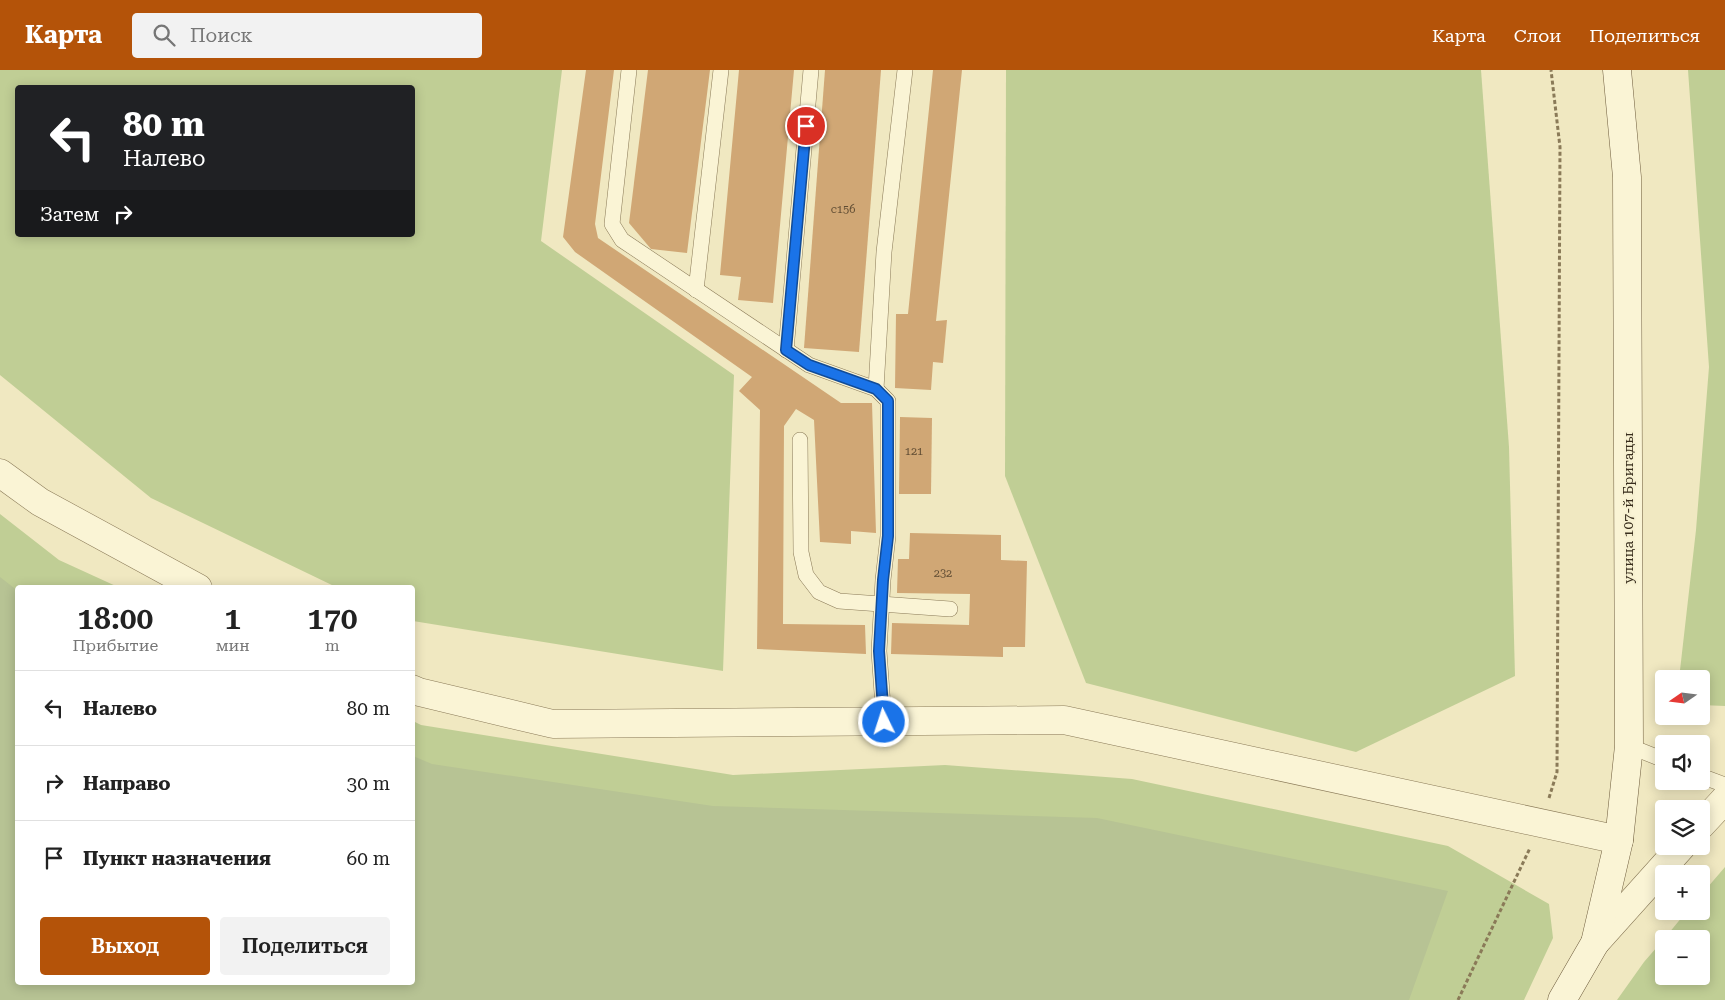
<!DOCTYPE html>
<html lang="ru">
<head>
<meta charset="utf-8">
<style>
  body { margin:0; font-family:"Roboto Serif",serif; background:#f2f2f2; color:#222; height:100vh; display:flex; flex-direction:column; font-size:19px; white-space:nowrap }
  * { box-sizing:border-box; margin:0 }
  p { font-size:16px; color:#767676 }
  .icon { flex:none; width:28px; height:28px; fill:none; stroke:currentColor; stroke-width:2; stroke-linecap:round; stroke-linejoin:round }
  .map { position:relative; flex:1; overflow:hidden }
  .details { position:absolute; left:15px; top:515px; width:400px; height:400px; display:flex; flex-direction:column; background:#fff; border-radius:5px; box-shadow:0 2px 12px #0003 }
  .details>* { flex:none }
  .guide { position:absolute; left:15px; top:15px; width:400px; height:152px; border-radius:5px; box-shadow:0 2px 12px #0003; background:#202124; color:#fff; overflow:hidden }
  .needle { width:32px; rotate:256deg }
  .controls { position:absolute; left:1655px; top:600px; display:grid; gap:10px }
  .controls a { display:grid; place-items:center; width:55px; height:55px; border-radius:5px; background:#fff; box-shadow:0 2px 12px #0003; font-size:25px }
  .pin { position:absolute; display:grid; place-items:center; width:42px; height:42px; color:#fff; margin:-21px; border:2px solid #fff; border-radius:50%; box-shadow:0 1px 5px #0007 }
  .me { position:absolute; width:55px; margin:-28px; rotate:356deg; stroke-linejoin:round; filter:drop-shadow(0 0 4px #0008) }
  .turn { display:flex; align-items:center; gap:18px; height:105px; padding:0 25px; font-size:22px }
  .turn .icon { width:65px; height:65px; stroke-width:2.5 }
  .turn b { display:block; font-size:35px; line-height:42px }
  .then { display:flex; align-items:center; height:48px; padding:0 25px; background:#0003; gap:10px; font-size:19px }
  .eta { display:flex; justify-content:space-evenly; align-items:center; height:85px; text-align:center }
  .eta b { font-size:30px; font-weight:600; line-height:35px }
  .cta { display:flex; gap:10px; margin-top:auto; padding:10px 25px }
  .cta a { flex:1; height:58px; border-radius:5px; background:#b45309; color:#fff; font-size:20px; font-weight:600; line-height:58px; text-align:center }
  .cta a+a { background:#f2f2f2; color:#222 }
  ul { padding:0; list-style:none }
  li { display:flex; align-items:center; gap:15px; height:75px; padding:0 25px; border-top:1px solid #e0e0e0 }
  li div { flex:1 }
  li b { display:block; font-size:19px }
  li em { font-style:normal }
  header { display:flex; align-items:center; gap:30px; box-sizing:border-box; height:70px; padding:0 25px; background:#b45309; color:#fff }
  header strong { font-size:24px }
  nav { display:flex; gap:28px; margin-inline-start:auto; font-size:18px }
  .search { width:350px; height:45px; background:#f2f2f2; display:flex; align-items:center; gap:12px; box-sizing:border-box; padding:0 18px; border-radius:5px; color:#767676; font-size:19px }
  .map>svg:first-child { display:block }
  .green { fill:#c0ce95; fill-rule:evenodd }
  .cemetery { fill:#b7c394 }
  .building { fill:#d0a775 }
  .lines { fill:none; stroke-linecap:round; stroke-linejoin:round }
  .service-casing { stroke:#8a7a58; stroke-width:16 }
  .minor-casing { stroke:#8a7a58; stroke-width:29 }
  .secondary-casing { stroke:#6c5a3b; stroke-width:29 }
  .path { stroke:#8a7a58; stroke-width:3; stroke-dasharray:4 2.5; stroke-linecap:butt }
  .service { stroke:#faf4d5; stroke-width:15 }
  .minor { stroke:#faf4d5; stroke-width:28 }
  .secondary { stroke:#faf4d5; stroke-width:28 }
  .route-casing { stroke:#114b97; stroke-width:12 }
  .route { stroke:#1a73e8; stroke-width:9 }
  .labels { text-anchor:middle; stroke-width:4.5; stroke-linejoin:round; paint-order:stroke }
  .number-label { font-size:11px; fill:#5f4c33 }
  .street-label { font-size:14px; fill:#392e1d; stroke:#f7f1d1 }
</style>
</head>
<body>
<header>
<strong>Карта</strong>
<div class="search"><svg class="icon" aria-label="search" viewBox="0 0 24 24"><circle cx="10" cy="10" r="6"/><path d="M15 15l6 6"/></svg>Поиск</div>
<nav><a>Карта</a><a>Слои</a><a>Поделиться</a></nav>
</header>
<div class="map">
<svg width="1725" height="930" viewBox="0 0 1725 930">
  <rect width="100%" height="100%" fill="#f0e8c1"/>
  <!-- green -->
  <g class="green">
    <path d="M0 0H562L541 171 734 305 723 601 413 551 412 518 336 517 151 428 0 305ZM18 18H412V165H18Z"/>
    <path d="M1006 0H1481L1509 377 1515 606 1356 682 1086 613 1005 406Z"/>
    <path d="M1688 0H1725V636L1701 635V609H1679L1696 460 1709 297Z"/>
    <path d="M0 444 59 490 118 517 18 518V912H412L413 651 421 655 733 705 945 695 1132 709 1448 776 1549 834 1553 868 1524 930H0Z"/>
    <path d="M1725 797V930H1617L1644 892 1664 869V906H1701V869H1664L1687 841H1701V825Z"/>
  </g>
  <!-- cemetery -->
  <path class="cemetery" d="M0 507 18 521V912H412L413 686 432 694 713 736 1097 748 1448 821 1409 930H0Z"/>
  <!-- building -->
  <g class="building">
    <path d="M586 0H614L595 154 598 168 841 333H872L876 463 851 461V474L820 472 814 350 796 339 784 356 783 554 865 555 866 584 757 579 760 340 739 321 752 307 575 182 563 167Z"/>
    <path d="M648 0H710L687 183 651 179 629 153Z"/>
    <path d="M739 0H794L773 233 738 230 741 207 720 205Z"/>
    <path d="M825 0H881L859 282 804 278Z"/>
    <path d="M933 0H962L936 251 947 250 943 293 933 292 931 320 895 318 896 244H908Z"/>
    <path d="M900 347 932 348 931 424H899Z"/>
    <path d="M910 463 1001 465V490L1027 491 1025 577H1003V587L891 584 892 553 969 555 970 524 897 523 898 489H909Z"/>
  </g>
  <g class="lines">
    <!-- service casing -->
    <g class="service-casing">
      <g id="service">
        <path d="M629 0 612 154 622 170 809 295 876 319 888 331V466L883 510 879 581 884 651"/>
        <path d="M696 220 721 0"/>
        <path d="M786 280 811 0"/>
        <path d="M876 319 884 182 905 0"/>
        <path d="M800 370 801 482 806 505 819 522 839 531 950 539"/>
        <path d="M1629 676 1664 690"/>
        <path d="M1701 706 1725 715"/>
      </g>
    </g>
    <!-- minor casing -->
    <g class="minor-casing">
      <g id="minor">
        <path d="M0 403 40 432 198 518"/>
        <path d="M412 619 419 622 553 654 1064 650 1619 770"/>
        <path d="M1701 755 1725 729"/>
        <path d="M1595 873 1682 776"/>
      </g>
    </g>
    <!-- secondary casing -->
    <g class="secondary-casing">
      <path id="secondary" d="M1562 930 1595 873 1619 770 1629 676 1627 107 1617 0"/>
    </g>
    <!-- path -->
    <g class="path">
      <path d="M1549 728 1557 702 1560 77 1551 0"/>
      <path d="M1458 930 1530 778"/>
    </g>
    <!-- service -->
    <use href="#service" class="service"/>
    <!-- minor -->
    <use href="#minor" class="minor"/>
    <!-- secondary -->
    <use href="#secondary" class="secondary"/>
  </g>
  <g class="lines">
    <!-- route casing -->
    <g class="route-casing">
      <path id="route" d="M806 56 786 280 809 295 876 319 888 331V466L883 510 879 581 884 652"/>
    </g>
    <!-- route -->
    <use href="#route" class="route"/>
  </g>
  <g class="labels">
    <!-- number labels -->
    <g class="number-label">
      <text x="843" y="143">с156</text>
      <text x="914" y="385">121</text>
      <text x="943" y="507">232</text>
    </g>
    <!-- street labels -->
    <g class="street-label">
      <text transform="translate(1628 438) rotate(-90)" y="5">улица 107-й Бригады</text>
    </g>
  </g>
</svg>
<div class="controls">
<a><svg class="needle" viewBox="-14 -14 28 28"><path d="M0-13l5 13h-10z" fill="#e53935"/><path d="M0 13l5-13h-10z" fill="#767676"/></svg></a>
<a><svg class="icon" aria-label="sound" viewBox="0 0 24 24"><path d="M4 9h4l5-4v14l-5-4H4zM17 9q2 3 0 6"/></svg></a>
<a><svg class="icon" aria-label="layers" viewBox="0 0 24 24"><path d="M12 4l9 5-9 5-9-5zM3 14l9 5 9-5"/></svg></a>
<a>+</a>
<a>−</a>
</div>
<div class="pin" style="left:806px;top:56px;background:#d93025"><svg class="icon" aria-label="arrive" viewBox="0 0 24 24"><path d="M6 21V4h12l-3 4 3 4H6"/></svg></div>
<svg class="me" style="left:884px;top:652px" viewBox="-20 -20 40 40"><circle r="17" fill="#1a73e8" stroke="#fff" stroke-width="3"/><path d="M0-11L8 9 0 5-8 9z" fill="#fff"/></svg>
<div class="guide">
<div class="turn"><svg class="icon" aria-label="left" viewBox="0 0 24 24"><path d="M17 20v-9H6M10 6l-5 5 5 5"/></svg><div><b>80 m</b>Налево</div></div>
<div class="then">Затем<svg class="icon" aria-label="right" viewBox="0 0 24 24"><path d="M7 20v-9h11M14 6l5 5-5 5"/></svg></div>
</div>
<section class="details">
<div class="eta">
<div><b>18:00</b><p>Прибытие</p></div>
<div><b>1</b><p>мин</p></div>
<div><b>170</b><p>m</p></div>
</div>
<ul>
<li><svg class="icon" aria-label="left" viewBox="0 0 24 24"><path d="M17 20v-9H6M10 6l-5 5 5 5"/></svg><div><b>Налево</b></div><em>80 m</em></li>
<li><svg class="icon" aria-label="right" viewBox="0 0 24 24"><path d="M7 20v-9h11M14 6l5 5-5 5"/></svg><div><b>Направо</b></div><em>30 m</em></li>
<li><svg class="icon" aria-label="arrive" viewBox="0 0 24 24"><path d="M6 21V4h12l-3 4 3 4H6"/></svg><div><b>Пункт назначения</b></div><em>60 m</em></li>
</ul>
<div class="cta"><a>Выход</a><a>Поделиться</a></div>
</section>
</div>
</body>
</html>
